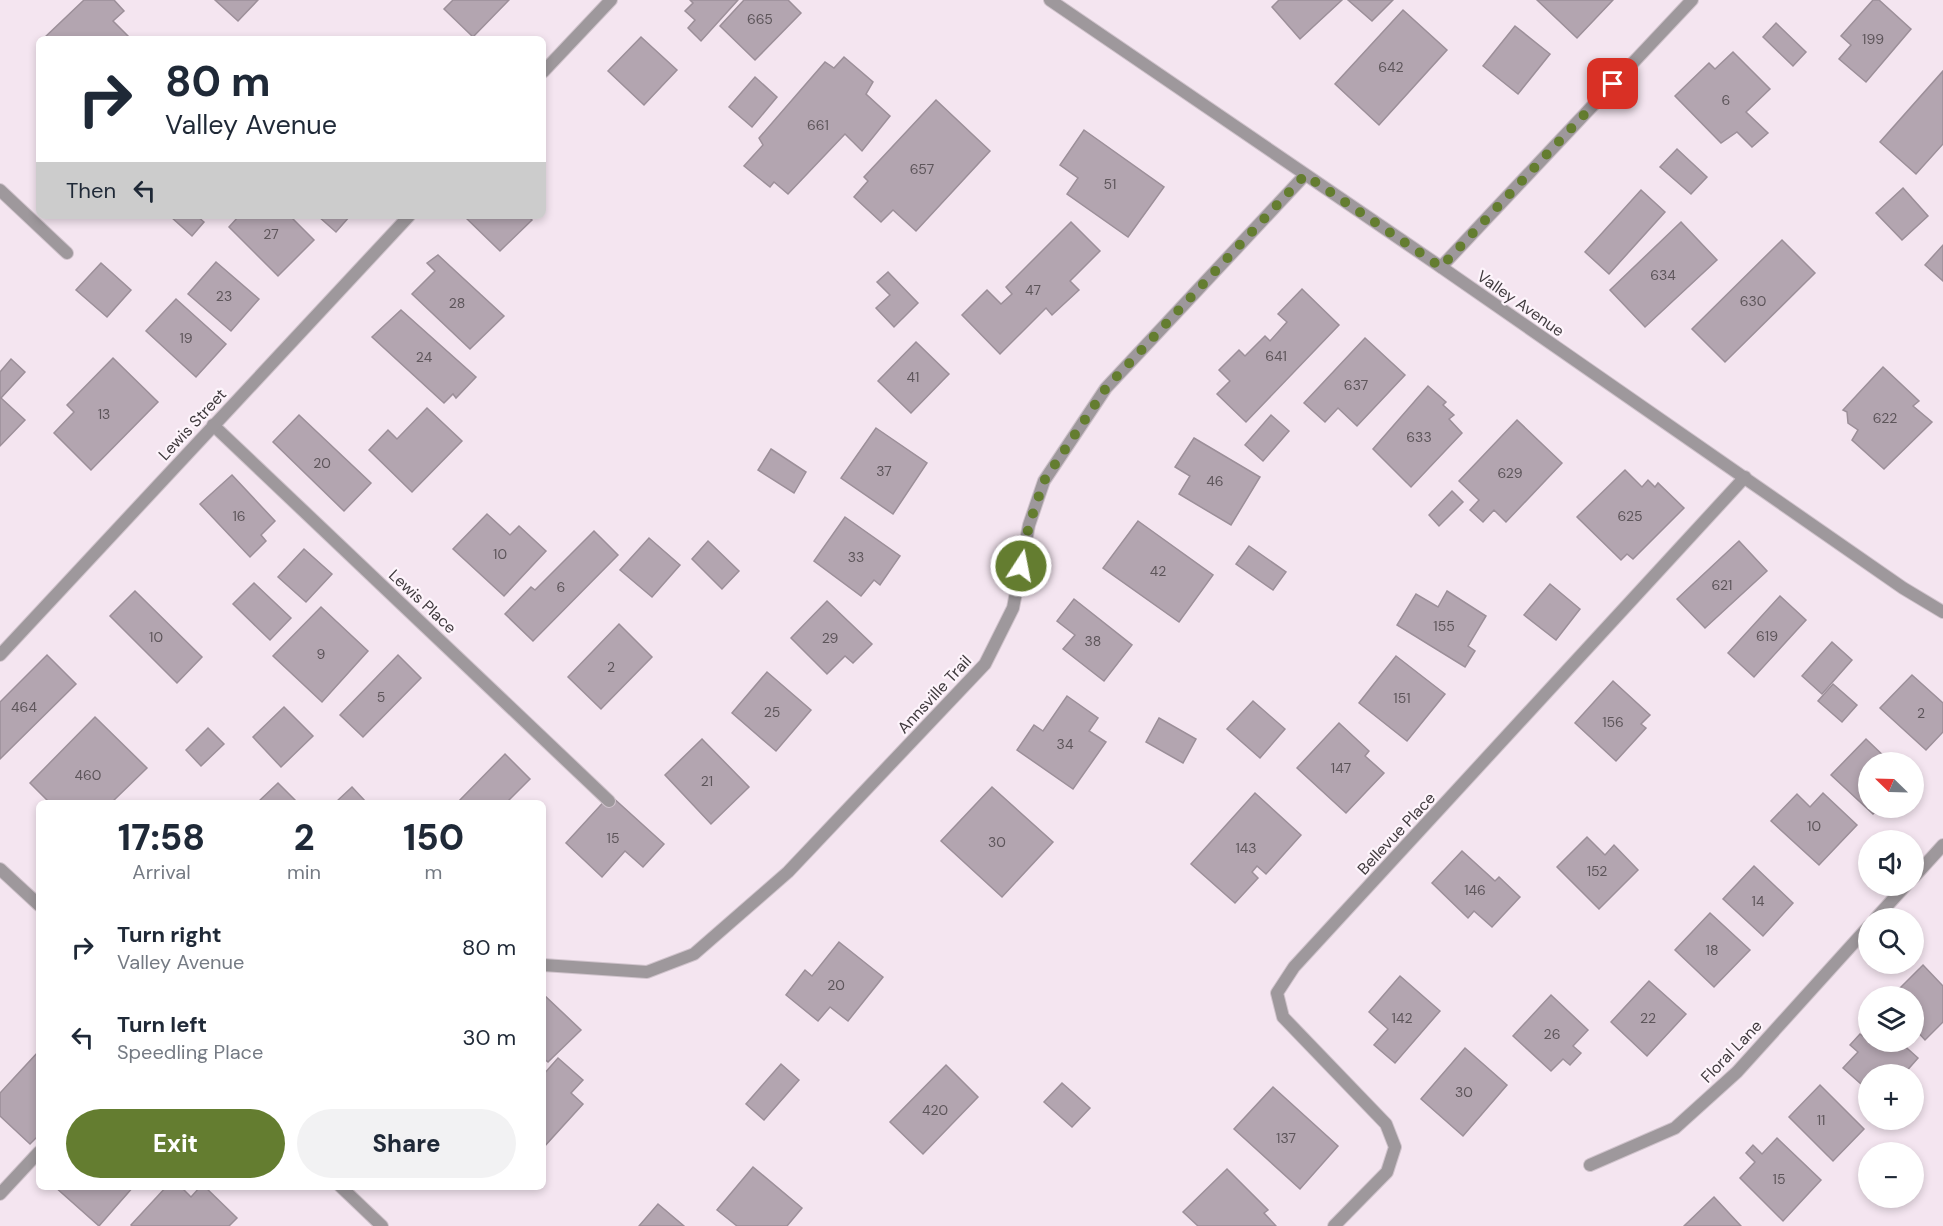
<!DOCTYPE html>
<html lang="en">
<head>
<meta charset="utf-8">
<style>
  body { margin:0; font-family:"DM Sans",sans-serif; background:#f2f2f3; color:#1f2937; height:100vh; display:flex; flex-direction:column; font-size:22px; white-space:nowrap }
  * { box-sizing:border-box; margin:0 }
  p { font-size:20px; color:#747a83 }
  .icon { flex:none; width:33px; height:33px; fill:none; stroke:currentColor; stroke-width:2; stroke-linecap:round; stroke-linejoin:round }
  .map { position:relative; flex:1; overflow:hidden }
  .drawer { position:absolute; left:36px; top:800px; width:510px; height:390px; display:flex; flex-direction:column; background:#fff; border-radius:9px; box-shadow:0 3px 9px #0003 }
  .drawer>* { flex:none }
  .hud { position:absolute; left:36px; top:36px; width:510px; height:183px; border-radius:9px; box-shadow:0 3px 9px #0003; background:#fff; color:#1f2937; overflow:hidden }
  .needle { width:39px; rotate:293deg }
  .fabs { position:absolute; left:1858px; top:752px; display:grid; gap:12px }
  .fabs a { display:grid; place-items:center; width:66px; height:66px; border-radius:50%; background:#fff; box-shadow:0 3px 9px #0003; font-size:30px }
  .pin { position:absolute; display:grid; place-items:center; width:51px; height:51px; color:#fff; margin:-26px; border-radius:12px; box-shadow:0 3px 9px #0006 }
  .me { position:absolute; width:66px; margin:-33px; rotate:11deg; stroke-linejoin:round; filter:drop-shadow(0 0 4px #0008) }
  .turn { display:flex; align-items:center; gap:21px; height:126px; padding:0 30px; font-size:27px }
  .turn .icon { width:78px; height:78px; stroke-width:2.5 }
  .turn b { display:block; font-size:42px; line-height:51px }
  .then { display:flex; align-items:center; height:57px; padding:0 30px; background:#0003; gap:12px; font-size:22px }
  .eta { display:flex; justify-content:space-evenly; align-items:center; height:102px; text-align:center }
  .eta b { font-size:36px; font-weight:800; line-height:42px }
  .primary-button { display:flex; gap:12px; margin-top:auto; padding:12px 30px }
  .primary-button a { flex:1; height:69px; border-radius:36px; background:#647d30; color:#fff; font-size:24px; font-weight:800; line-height:69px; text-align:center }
  .primary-button a+a { background:#f2f2f3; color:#1f2937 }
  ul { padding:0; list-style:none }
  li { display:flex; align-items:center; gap:18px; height:90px; padding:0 30px }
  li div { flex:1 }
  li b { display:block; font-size:22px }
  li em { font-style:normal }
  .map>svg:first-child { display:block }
  .building { fill:#b3a5b0; stroke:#9c8f99; stroke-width:1.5 }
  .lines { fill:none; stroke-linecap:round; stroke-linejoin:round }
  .service-casing { stroke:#d0c3cc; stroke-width:14 }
  .minor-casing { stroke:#d0c3cc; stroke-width:14 }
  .service { stroke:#9e989c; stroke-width:12 }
  .minor { stroke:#9e989c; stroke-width:12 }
  .route { stroke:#647d30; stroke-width:10; stroke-dasharray:0 18 }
  .labels { text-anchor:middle; stroke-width:4.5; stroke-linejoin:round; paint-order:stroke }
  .number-label { font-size:14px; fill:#5d555a }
  .street-label { font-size:16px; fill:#403a3e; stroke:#fdf4fb }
</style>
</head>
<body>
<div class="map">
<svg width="1943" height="1226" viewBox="0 0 1943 1226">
  <rect width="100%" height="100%" fill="#f4e5f0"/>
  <!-- building -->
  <g class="building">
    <path d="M84 0H114L124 11 113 21 131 39H43Z"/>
    <path d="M215 0H258L238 21Z"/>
    <path d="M453 0H509L473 37 444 9Z"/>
    <path d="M690 0H738L701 41 688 28 695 20 685 11 693 3Z"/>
    <path d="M744 0H788L801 13 755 60 720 26Z"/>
    <path d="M1279 0H1342L1300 39 1272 7Z"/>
    <path d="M1348 0H1393L1372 21Z"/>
    <path d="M1537 0H1613L1577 38Z"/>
    <path d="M1873 0H1879L1911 29 1866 82 1839 59 1851 45 1841 36Z"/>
    <path d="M1403 10 1447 50 1379 125 1335 84Z"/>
    <path d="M1776 23 1806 52 1793 66 1763 37Z"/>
    <path d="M1515 26 1550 54 1518 94 1483 66Z"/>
    <path d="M641 37 677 70 644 105 608 71Z"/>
    <path d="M1733 52 1770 89 1746 112 1768 133 1752 147 1737 132 1721 143 1675 96 1709 63 1715 69Z"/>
    <path d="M844 57 873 82 866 94 890 116 862 151 845 134 788 194 774 182 770 187 744 166 763 145 759 138 825 62 834 68Z"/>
    <path d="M1943 71V144L1916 174 1880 142Z"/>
    <path d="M755 77 777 97 752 127 729 107Z"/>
    <path d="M936 100 990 151 916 231 893 210 881 222 854 197 868 181 864 177Z"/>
    <path d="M1084 130 1164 187 1128 237 1067 194 1078 178 1060 165Z"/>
    <path d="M1677 149 1707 177 1691 194 1660 167Z"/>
    <path d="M1903 188 1928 216 1902 240 1876 213Z"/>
    <path d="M1641 190 1665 212 1609 274 1585 252Z"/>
    <path d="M170 216H197L204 222 192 236Z"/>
    <path d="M239 216H290L314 240 278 276 229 227Z"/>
    <path d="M318 216H350L336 232Z"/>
    <path d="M464 216H528L532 220 500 251Z"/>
    <path d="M1071 222 1100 251 1070 281 1079 290 1052 315 1046 308 1000 354 962 315 987 290 1001 304 1012 294 1006 287Z"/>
    <path d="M1681 222 1717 260 1645 327 1610 290Z"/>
    <path d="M1782 240 1815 273 1725 362 1692 329Z"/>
    <path d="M1943 245V281L1925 265Z"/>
    <path d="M438 255 504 316 470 349 412 294 435 271 427 263Z"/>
    <path d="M216 262 259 299 231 331 188 294Z"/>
    <path d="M101 263 131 290 107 317 76 290Z"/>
    <path d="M888 272 918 303 894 327 876 308 890 295 877 282Z"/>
    <path d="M1302 289 1339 325 1246 422 1217 394 1230 381 1219 370 1239 350 1245 356 1265 336 1270 341 1287 322 1278 314Z"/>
    <path d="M176 299 226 344 196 377 146 331Z"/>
    <path d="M401 310 476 377 456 398 453 394 444 403 372 337Z"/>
    <path d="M1365 338 1405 375 1357 426 1338 408 1325 422 1304 403Z"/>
    <path d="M916 342 949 374 911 413 878 381Z"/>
    <path d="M113 358 158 402 91 470 54 433 74 412 67 405Z"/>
    <path d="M11 359 25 372 1 398 25 420 0 446V372Z"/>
    <path d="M1883 367 1919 401 1913 406 1932 422 1884 469 1852 440 1858 430 1848 423 1847 412 1843 410Z"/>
    <path d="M1428 386 1446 402 1443 405 1454 415 1449 419 1462 433 1411 487 1373 449Z"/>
    <path d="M427 408 462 441 412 492 369 450 388 430 397 439Z"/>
    <path d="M299 415 371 483 344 511 273 442Z"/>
    <path d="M1271 415 1289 431 1263 461 1245 445Z"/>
    <path d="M1517 420 1562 463 1506 522 1494 510 1483 522 1470 510 1479 500 1459 481Z"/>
    <path d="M876 428 927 463 893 514 841 478Z"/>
    <path d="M1194 438 1260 477 1231 525 1179 494 1190 476 1175 467Z"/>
    <path d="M771 449 806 472 794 493 758 470Z"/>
    <path d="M1625 470 1642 487 1648 480 1655 487 1658 483 1684 508 1633 559 1627 554 1621 560 1577 517Z"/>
    <path d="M232 475 275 521 261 535 266 541 250 557 200 504Z"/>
    <path d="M1452 491 1463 502 1439 526 1429 515Z"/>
    <path d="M487 514 510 535 519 526 546 551 504 596 453 549Z"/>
    <path d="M845 517 900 556 880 585 874 580 861 596 814 561Z"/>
    <path d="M1138 521 1213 575 1179 622 1103 568Z"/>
    <path d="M594 531 618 555 533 641 505 614 531 587 535 590Z"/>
    <path d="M649 538 680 565 652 597 620 570Z"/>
    <path d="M708 541 739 571 722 589 692 559Z"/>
    <path d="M1739 541 1767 571 1705 628 1677 599Z"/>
    <path d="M1249 546 1286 572 1273 590 1236 564Z"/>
    <path d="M304 549 332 574 306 602 278 577Z"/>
    <path d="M254 583 291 618 270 640 233 604Z"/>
    <path d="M1550 584 1580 609 1556 640 1524 615Z"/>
    <path d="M135 591 202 657 177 683 110 616Z"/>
    <path d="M1447 591 1486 616 1468 646 1475 651 1465 667 1397 625 1416 594 1438 607Z"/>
    <path d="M1780 596 1806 620 1754 677 1728 653Z"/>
    <path d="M1074 599 1132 645 1104 681 1063 649 1075 635 1057 621Z"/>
    <path d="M827 601 872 644 853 663 845 656 827 674 791 638Z"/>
    <path d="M321 607 368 651 322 702 273 656Z"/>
    <path d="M619 624 652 657 601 709 568 677Z"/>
    <path d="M1832 642 1852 660 1822 694 1802 676Z"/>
    <path d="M47 655 76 684 0 759V702Z"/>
    <path d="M398 655 421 678 363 737 340 715Z"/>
    <path d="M1396 656 1445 694 1407 741 1359 703Z"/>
    <path d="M767 672 811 710 776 751 732 713Z"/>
    <path d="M1912 675 1943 703V732L1926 750 1880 708Z"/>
    <path d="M1613 681 1650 715 1641 724 1646 728 1616 761 1575 723Z"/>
    <path d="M1833 684 1857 705 1842 722 1818 701Z"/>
    <path d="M1067 696 1098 718 1089 731 1106 742 1073 789 1017 750 1034 725 1043 731Z"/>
    <path d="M1253 701 1285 729 1260 758 1227 729Z"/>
    <path d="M284 707 313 736 281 767 253 737Z"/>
    <path d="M95 717 147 768 112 802H49L30 783Z"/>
    <path d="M1159 718 1196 739 1183 763 1146 742Z"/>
    <path d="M1339 723 1369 751 1365 756 1384 773 1346 813 1297 768Z"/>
    <path d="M208 728 224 744 201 766 186 750Z"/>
    <path d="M702 739 749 787 711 824 665 775Z"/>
    <path d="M1866 739 1890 762H1869V807H1880L1873 814 1831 775Z"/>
    <path d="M505 754 530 779 507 802H458Z"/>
    <path d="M278 783 297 802H258Z"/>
    <path d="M352 787 366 802H336Z"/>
    <path d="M992 787 1053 842 1002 897 941 841Z"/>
    <path d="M1255 793 1301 835 1266 874 1257 866 1252 872 1258 878 1235 903 1191 864Z"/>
    <path d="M1823 793 1857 825 1819 865 1771 821 1797 794 1810 807Z"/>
    <path d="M610 795 664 844 643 867 625 851 602 877 566 843Z"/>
    <path d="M1587 837 1605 855 1614 845 1638 870 1599 909 1557 867Z"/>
    <path d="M1462 851 1495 881 1499 877 1520 897 1492 927 1474 911 1468 918 1432 883Z"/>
    <path d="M1754 866 1793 903 1763 936 1723 899Z"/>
    <path d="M1710 913 1750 950 1714 987 1675 950Z"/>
    <path d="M839 942 883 977 848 1021 830 1007 818 1021 786 995 805 970 812 976Z"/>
    <path d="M1923 965 1943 986V1022L1925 1040 1914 1028V996H1892Z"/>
    <path d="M1400 976 1440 1011 1395 1063 1374 1045 1388 1029 1369 1012Z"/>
    <path d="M1649 981 1686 1014 1647 1056 1611 1022Z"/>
    <path d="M543 994 581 1030 548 1062 543 1058Z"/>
    <path d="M1551 995 1588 1030 1573 1046 1581 1053 1570 1065 1563 1059 1551 1071 1513 1036Z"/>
    <path d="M1860 1034 1869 1041H1899L1918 1058 1904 1074H1869V1091L1843 1068 1858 1052 1850 1045Z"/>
    <path d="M1465 1048 1507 1085 1463 1136 1421 1099Z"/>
    <path d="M39 1051V1135L30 1144 0 1116V1093Z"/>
    <path d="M558 1058 583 1080 571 1093 583 1104 543 1148V1075Z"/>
    <path d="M781 1064 799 1080 764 1120 746 1104Z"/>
    <path d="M946 1065 978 1097 923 1154 890 1122Z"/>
    <path d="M1062 1083 1090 1108 1072 1127 1044 1102Z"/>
    <path d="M1820 1085 1864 1129 1833 1161 1789 1117Z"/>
    <path d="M1273 1087 1338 1146 1300 1189 1234 1129Z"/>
    <path d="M1777 1138 1821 1180 1783 1221 1740 1178 1755 1162 1746 1153 1753 1145 1762 1154Z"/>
    <path d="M753 1167 802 1208 787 1226H737L717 1210Z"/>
    <path d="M1227 1169 1268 1210 1264 1213 1276 1226H1198L1183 1212Z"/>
    <path d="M54 1186H134L99 1226Z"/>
    <path d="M167 1186H180L191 1197 201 1186H204L237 1218 229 1226H132L131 1225Z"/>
    <path d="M1714 1197 1741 1226H1684Z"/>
    <path d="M658 1204 684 1226H639Z"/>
  </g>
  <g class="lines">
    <!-- service casing -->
    <g class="service-casing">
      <path id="service" d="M0 1194 39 1152"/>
    </g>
    <!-- minor casing -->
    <g class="minor-casing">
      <g id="minor">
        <path d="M1050 0 1441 267 1903 588 1943 612"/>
        <path d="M543 72 611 0"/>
        <path d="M0 190 67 253"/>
        <path d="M1441 267 1692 0"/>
        <path d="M213 425 609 801"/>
        <path d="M0 655 409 216"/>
        <path d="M0 869 39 905"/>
        <path d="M1914 877 1943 845"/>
        <path d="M1876 918 1906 885"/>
        <path d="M543 965 647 972 694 954 788 872 985 664 1013 608 1029 525 1044 481 1106 388 1305 175"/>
        <path d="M1590 1165 1675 1128 1737 1072 1869 926"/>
        <path d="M340 1186 382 1226"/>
        <path d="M1334 1226 1387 1172 1395 1147 1386 1124 1283 1017 1277 993 1294 967 1745 477"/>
      </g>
    </g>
    <!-- service -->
    <use href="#service" class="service"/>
    <!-- minor -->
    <use href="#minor" class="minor"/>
  </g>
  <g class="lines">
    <!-- route -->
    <path class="route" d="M1021 566 1029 525 1044 481 1106 388 1305 175 1441 267 1613 84"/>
  </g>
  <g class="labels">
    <!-- number labels -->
    <g class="number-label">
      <text x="760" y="24">665</text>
      <text x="1873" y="44">199</text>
      <text x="1391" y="72">642</text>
      <text x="1726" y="105">6</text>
      <text x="818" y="130">661</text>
      <text x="922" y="174">657</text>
      <text x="1110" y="189">51</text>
      <text x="271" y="239">27</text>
      <text x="1663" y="280">634</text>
      <text x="1033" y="295">47</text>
      <text x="224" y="301">23</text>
      <text x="1753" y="306">630</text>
      <text x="457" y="308">28</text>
      <text x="186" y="343">19</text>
      <text x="1276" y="361">641</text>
      <text x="424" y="362">24</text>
      <text x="913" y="382">41</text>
      <text x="1356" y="390">637</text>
      <text x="104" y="419">13</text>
      <text x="1885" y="423">622</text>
      <text x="1419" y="442">633</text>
      <text x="322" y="468">20</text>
      <text x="884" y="476">37</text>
      <text x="1510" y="478">629</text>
      <text x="1215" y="486">46</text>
      <text x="239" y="521">16</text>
      <text x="1630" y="521">625</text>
      <text x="500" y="559">10</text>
      <text x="856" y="562">33</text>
      <text x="1158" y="576">42</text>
      <text x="1722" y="590">621</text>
      <text x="561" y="592">6</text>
      <text x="1444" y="631">155</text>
      <text x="1767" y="641">619</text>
      <text x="156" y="642">10</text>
      <text x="830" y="643">29</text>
      <text x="1093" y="646">38</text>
      <text x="321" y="659">9</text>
      <text x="611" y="672">2</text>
      <text x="381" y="702">5</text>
      <text x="1402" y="703">151</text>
      <text x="24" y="712">464</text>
      <text x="772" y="717">25</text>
      <text x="1921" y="718">2</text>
      <text x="1613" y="727">156</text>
      <text x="1065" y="749">34</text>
      <text x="1341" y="773">147</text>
      <text x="88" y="780">460</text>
      <text x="707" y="786">21</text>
      <text x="1814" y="831">10</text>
      <text x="613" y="843">15</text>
      <text x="997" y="847">30</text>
      <text x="1246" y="853">143</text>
      <text x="1597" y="876">152</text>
      <text x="1475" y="895">146</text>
      <text x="1758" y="906">14</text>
      <text x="1712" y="955">18</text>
      <text x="836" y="990">20</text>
      <text x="1402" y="1023">142</text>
      <text x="1648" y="1023">22</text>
      <text x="1552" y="1039">26</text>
      <text x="1464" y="1097">30</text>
      <text x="935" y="1115">420</text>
      <text x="1821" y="1125">11</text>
      <text x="1286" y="1143">137</text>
      <text x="1779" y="1184">15</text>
    </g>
    <!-- street labels -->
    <g class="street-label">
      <text transform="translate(1521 303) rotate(35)" y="6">Valley Avenue</text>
      <text transform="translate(192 424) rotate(-47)" y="6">Lewis Street</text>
      <text transform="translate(423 601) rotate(43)" y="6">Lewis Place</text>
      <text transform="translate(934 694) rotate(-47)" y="6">Annsville Trail</text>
      <text transform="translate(1396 833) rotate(-47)" y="6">Bellevue Place</text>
      <text transform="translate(1731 1051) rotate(-46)" y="6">Floral Lane</text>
    </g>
  </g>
</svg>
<div class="fabs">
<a><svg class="needle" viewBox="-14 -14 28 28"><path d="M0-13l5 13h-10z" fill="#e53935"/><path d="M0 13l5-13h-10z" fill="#747a83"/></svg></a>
<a><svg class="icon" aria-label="sound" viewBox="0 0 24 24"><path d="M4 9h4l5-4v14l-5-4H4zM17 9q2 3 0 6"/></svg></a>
<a><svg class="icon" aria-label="search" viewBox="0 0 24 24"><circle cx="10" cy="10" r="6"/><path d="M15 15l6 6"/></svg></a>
<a><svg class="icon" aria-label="layers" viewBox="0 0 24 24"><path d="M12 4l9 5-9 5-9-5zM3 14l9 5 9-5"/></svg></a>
<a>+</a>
<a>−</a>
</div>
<div class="pin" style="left:1613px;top:84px;background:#d93025"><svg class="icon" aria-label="arrive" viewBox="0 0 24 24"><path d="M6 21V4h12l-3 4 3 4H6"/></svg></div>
<svg class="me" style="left:1021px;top:566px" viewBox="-20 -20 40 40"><circle r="17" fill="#647d30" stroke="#fff" stroke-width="3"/><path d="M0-11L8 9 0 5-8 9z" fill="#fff"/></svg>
<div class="hud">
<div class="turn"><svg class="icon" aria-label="right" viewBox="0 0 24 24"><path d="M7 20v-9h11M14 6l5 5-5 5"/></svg><div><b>80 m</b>Valley Avenue</div></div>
<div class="then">Then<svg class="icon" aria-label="left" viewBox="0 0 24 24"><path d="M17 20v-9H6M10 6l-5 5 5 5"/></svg></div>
</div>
<section class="drawer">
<div class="eta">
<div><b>17:58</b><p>Arrival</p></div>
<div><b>2</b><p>min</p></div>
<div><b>150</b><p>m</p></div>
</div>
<ul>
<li><svg class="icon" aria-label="right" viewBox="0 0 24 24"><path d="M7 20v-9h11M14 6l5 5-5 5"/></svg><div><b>Turn right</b><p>Valley Avenue</p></div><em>80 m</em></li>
<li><svg class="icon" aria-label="left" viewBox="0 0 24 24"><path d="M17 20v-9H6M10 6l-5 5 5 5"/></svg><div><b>Turn left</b><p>Speedling Place</p></div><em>30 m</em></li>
</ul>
<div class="primary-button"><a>Exit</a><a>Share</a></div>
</section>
</div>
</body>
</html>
